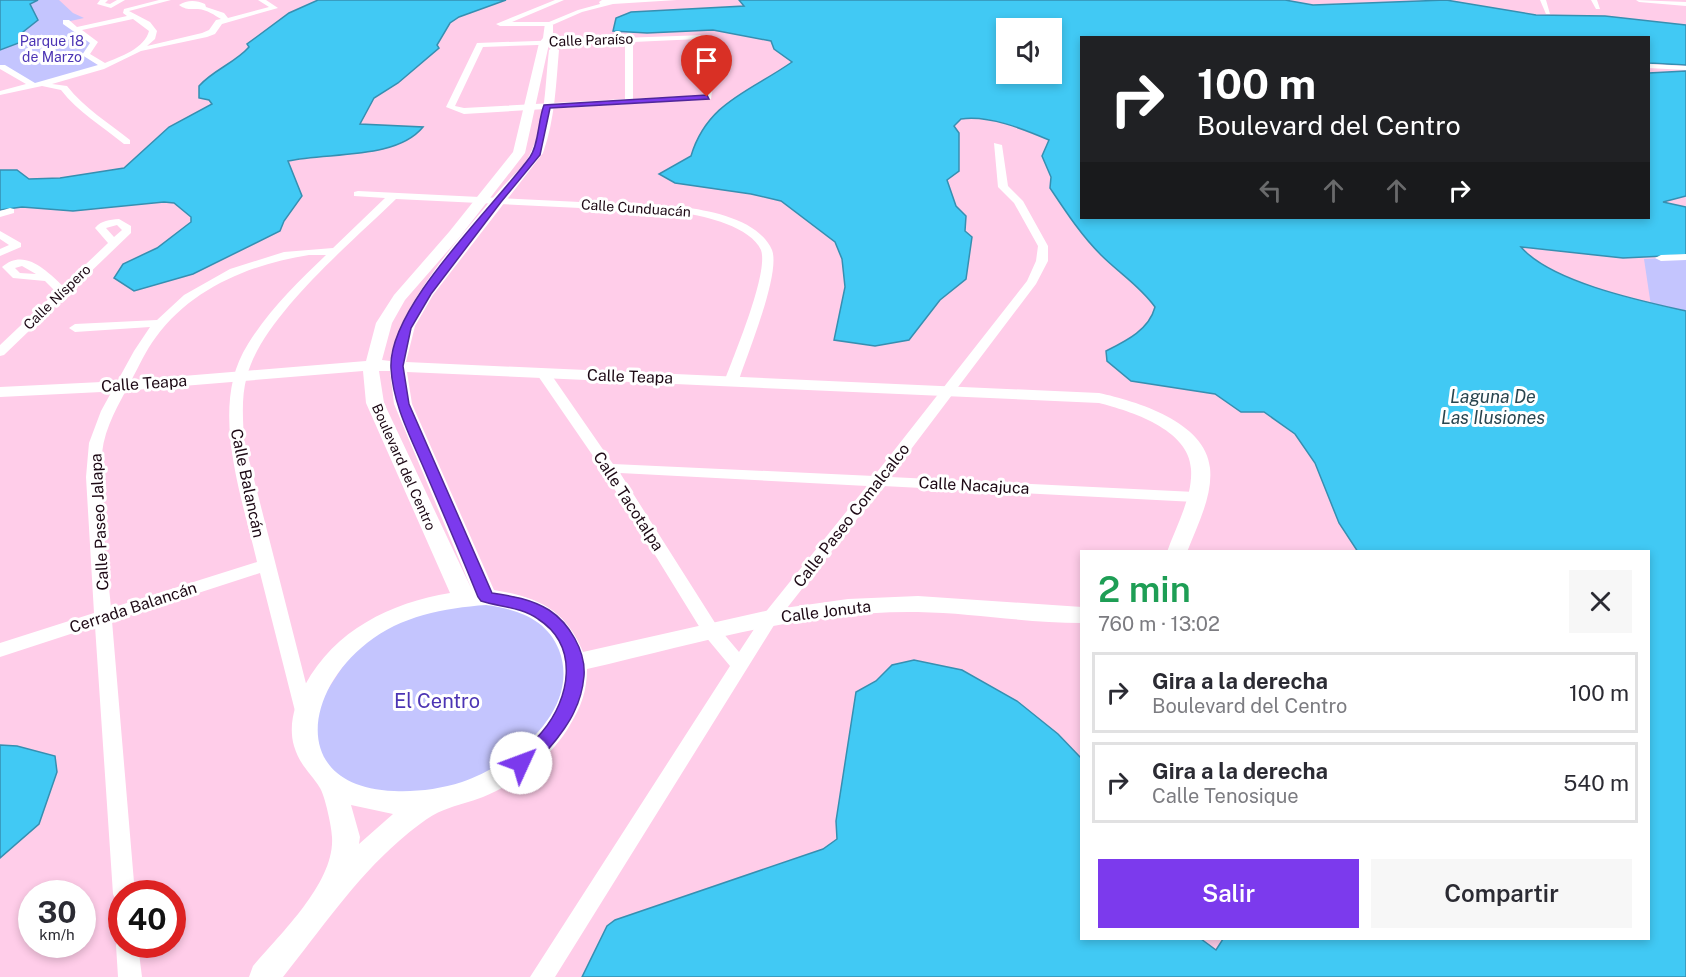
<!DOCTYPE html>
<html lang="es">
<head>
<meta charset="utf-8">
<style>
  body { margin:0; font-family:"Public Sans",sans-serif; background:#f7f7f7; color:#2b2b33; height:100vh; display:flex; flex-direction:column; font-size:22px; white-space:nowrap }
  * { box-sizing:border-box; margin:0 }
  p { font-size:20px; color:#7c7c81 }
  .icon { flex:none; width:33px; height:33px; fill:none; stroke:currentColor; stroke-width:2; stroke-linecap:round; stroke-linejoin:round }
  .map { position:relative; flex:1; overflow:hidden }
  .sheet { position:absolute; left:1080px; top:550px; width:570px; height:390px; display:flex; flex-direction:column; background:#fff; border-radius:0px; box-shadow:0 3px 9px #0003 }
  .sheet>* { flex:none }
  .top-card { position:absolute; left:1080px; top:36px; width:570px; height:183px; border-radius:0px; box-shadow:0 3px 9px #0003; background:#202124; color:#fff; overflow:hidden }
  .tools { position:absolute; left:996px; top:18px; display:grid; gap:12px }
  .tools a { display:grid; place-items:center; width:66px; height:66px; border-radius:0px; background:#fff; box-shadow:0 3px 9px #0003; font-size:30px }
  .speed { position:absolute; left:18px; top:880px; display:flex; gap:12px; font-size:30px; font-weight:700; text-align:center }
  .speed>* { display:grid; place-content:center; width:78px; height:78px; border-radius:50%; background:#fff; box-shadow:0 3px 9px #0003; line-height:1 }
  .speed small { font-size:15px; font-weight:400 }
  .speed .limit { border:9px solid #d22; background:#fff; color:#111 }
  .pin { position:absolute; display:grid; place-items:center; width:51px; height:51px; color:#fff; margin:-62px -26px; border-radius:50% 50% 50% 0; rotate:-45deg; box-shadow:0 0 6px #0007 }
  .pin .icon { rotate:45deg }
  .me { position:absolute; width:66px; margin:-33px; rotate:47deg; stroke-linejoin:round; filter:drop-shadow(0 0 4px #0008) }
  .turn { display:flex; align-items:center; gap:21px; height:126px; padding:0 18px; font-size:27px }
  .turn .icon { width:78px; height:78px; stroke-width:2.5 }
  .turn b { display:block; font-size:42px; line-height:51px }
  .lanes { display:flex; align-items:center; height:57px; padding:0 18px; background:#0003; justify-content:center; gap:30px; direction:ltr }
  .lanes .off { opacity:.35 }
  .round { display:grid; place-items:center; flex:none; width:63px; height:63px; border-radius:0px; background:#f7f7f7 }
  .summary { display:flex; align-items:center; justify-content:space-between; height:102px; padding:0 18px }
  h1 { font-size:36px; font-weight:600; line-height:45px; color:#1e9e55 }
  .cta { display:flex; gap:12px; margin-top:auto; padding:12px 18px }
  .cta a { flex:1; height:69px; border-radius:0px; background:#7c3aed; color:#fff; font-size:24px; font-weight:600; line-height:69px; text-align:center }
  .cta a+a { background:#f7f7f7; color:#2b2b33 }
  ul { padding:0; list-style:none }
  li { display:flex; align-items:center; gap:18px; height:81px; margin:0 12px 9px; padding:0 6px; border:3px solid #e1e1e2; border-radius:0px }
  li div { flex:1 }
  li b { display:block; font-size:22px }
  li em { font-style:normal }
  .map>svg:first-child { display:block }
  .green { fill:#c4c5fe }
  .water { fill:#41c9f4; stroke:#368fb1; stroke-width:1.5; fill-rule:evenodd }
  .lines { fill:none; stroke-linecap:round; stroke-linejoin:round }
  .minor { fill:#fff; fill-rule:evenodd }
  .tertiary { fill:#fff; fill-rule:evenodd }
  .route { fill:#7c3aed; stroke:#51269a; stroke-width:1.5 }
  .labels { text-anchor:middle; stroke-width:6; stroke-linejoin:round; paint-order:stroke }
  .far-street-label { font-size:14px; fill:#1d0915; stroke:#fff }
  .far-park-label { font-size:14px; fill:#4c34b4; stroke:#fff }
  .street-label { font-size:16px; fill:#1d0915; stroke:#fff }
  .water-label { font-size:18px; font-style:italic; fill:#29454f; stroke:#fff }
  .near-park-label { font-size:20px; fill:#4c34b4; stroke:#fff }
</style>
</head>
<body>
<div class="map">
<svg width="1686" height="977" viewBox="0 0 1686 977">
  <rect width="100%" height="100%" fill="#ffcde9"/>
  <!-- green -->
  <g class="green">
    <path d="M38 0H59L73 13 84 18 66 22 92 42 83 55 100 66 33 85 0 68V50L15 44 23 31 38 20 30 4Z"/>
    <path d="M1686 257V317L1651 306 1644 259Z"/>
    <path d="M469 597 544 615 576 676 562 718 459 794 343 790 304 726 363 635Z"/>
  </g>
  <!-- water -->
  <g class="water">
    <path d="M0 0H38L30 4 38 20 23 32 21 37 24 41 0 50Z"/>
    <path d="M318 0H506L459 17 450 23 437 45 439 48 398 83 374 98 360 124 423 127C396 160 329 152 288 161L302 196 284 221 280 231 193 274 134 291 114 278 123 264 157 248 191 222V217L174 203 164 202 73 211 22 207 0 210V170H17L29 179 60 178 124 168 169 127 212 104 209 100 199 98V86C213 70 235 63 249 47L247 44 289 13Z"/>
    <path d="M739 0H1285L1313 5 1446 0 1536 15 1605 16 1686 25V65L1649 63 1648 38H1082V218H1648L1649 73 1686 71V196L1663 202 1686 207V255L1623 258 1521 247C1551 282 1641 301 1686 311V977H582L607 926 615 920 823 849 837 839 836 821 856 692 876 681 892 665 914 660 962 670 1017 701 1058 734 1081 758 1082 939H1201L1216 950 1223 939H1648V552H1358L1339 523 1315 463 1295 434 1264 412H1241L1215 394 1131 381 1107 361 1106 351C1126 341 1149 330 1155 307 1140 286 1119 273 1101 255 1081 235 1066 212 1050 188L1051 177 1042 156 1049 140C1023 129 989 115 961 119L954 126 959 133V171L947 180 956 206 966 216 965 231 972 237 966 279 940 300 909 340 875 346 834 340 845 287 842 259 835 242 781 201 751 194 675 183 659 174 691 156C707 102 751 91 792 62L774 49 771 41 713 30 647 33 613 31 616 18 631 12 744 6ZM1006 28H1052V74H1006Z"/>
    <path d="M0 745 17 746 55 756 57 772 39 824 0 858Z"/>
  </g>
  <g class="lines">
    <!-- minor -->
    <g class="minor">
      <path d="M100 0H108L105 3 110 4 117 0H125L111 8 97 4Z"/>
      <path d="M159 0H171L129 11 150 22 157 31 155 39 147 46 202 33 209 30 216 20 221 19C214 15 208 10 198 9 190 9 186 10 179 5 187 0 196 0 205 4L206 7 224 13 228 18 269 7 258 0H266L278 8 222 24 215 34 207 37 141 51 104 69 52 84 67 86C84 108 109 123 130 140V144H124C102 126 78 112 61 90L42 86 0 95V91L26 84 0 69V65H5L35 83 98 65 82 55 90 43 63 24V20H69L77 27 127 16 123 13 124 9ZM133 19 149 31C145 48 120 57 105 63L90 54 98 42 82 30Z"/>
      <path d="M555 0H564L512 22H549L578 10 600 4 599 2 602 0H677L613 4 582 12 550 26H500L496 24Z"/>
      <path d="M1540 0H1546L1550 14H1546Z"/>
      <path d="M1591 0H1597L1600 9H1596Z"/>
      <path d="M1636 0 1686 2V6L1639 2Z"/>
      <path d="M705 35 715 67 711 99 464 114 446 107 477 43ZM699 39 707 67 704 95 633 99V42ZM625 42V99L464 108 455 106 483 47Z"/>
      <path d="M1648 64 1686 66V70L1648 68Z"/>
      <path d="M994 143 1002 145 1008 186 1023 201 1048 246V261L1036 284 890 477 1195 492 1203 497 1195 502 883 486 776 622 555 977H530L730 666 705 636 602 469 536 373 538 370H548L613 464 874 476 1027 281 1036 261 1038 246 1014 203 998 187ZM620 473 867 486 764 614 739 652 717 626Z"/>
      <path d="M358 191 683 207C712 211 759 220 772 250 781 273 747 355 739 380L732 384 725 380C734 355 769 273 761 250 751 227 705 216 683 213L396 199C352 242 262 317 247 376 241 397 243 419 244 440L314 715 312 720 305 723 298 720 296 715 260 573 112 621 135 894H122V903L116 901 113 894 95 626 0 657V643L94 613 86 477 89 443 101 411 134 351 150 327 75 332 69 328 75 324 157 320 184 295 230 269 284 252 333 248 385 198 354 196V192ZM309 255H326C298 282 269 310 248 344 208 406 242 496 257 562L111 608C107 560 96 500 102 453 105 426 119 404 131 381 139 366 146 350 156 337 192 288 251 264 309 255Z"/>
      <path d="M10 208 14 209V213L0 217V211Z"/>
      <path d="M119 219 131 226V233L4 355 0 356V345L56 292 45 281 13 278 2 267C24 247 47 271 63 286L108 243 95 228C102 220 109 220 119 219ZM117 225 122 230 114 237 106 228ZM22 266 36 274 20 273 15 268Z"/>
      <path d="M0 231 21 243V247L0 256V249L9 245 0 239Z"/>
      <path d="M1686 254V260L1661 261 1655 258 1661 255Z"/>
      <path d="M122 936V945H138L142 977H118L116 945Z"/>
    </g>
    <!-- tertiary -->
    <path class="tertiary" d="M545 23 553 25V39L549 44 525 153 459 238 405 300 392 323 382 360 390 361C400 303 460 237 498 192 508 179 523 169 530 154 546 123 545 83 549 50L554 47 559 50C556 84 555 120 543 153L433 295 415 326 406 362 1099 393C1136 401 1206 422 1210 468 1213 496 1197 526 1187 552H1167C1176 526 1193 497 1191 469 1189 429 1130 411 1099 403L407 372 412 404 494 590C538 597 566 610 583 652L770 610 848 599 918 596 1082 607V623C1027 623 973 613 918 612 805 610 695 644 587 669 587 691 581 707 570 725 551 758 517 783 483 797 470 802 456 805 444 810 428 816 412 830 399 841 354 880 320 931 283 977H249L253 966C281 933 335 882 332 837 332 828 325 796 320 788 311 773 300 766 294 746 288 725 295 703 305 685 335 630 390 603 450 593L366 403 363 371 122 391 0 397V387L122 381 366 361 376 323 394 295 449 232 513 152 539 43 543 38ZM379 371H390L394 404 472 590 384 403ZM486 605C517 609 547 619 559 650 582 710 512 765 462 782 440 789 417 792 394 791 292 787 302 694 367 643 401 616 444 608 486 605ZM351 805 393 814 359 844 360 837Z"/>
  </g>
  <!-- route -->
  <path class="route" d="M707 95 709 99 550 108 540 155 501 202 431 294 411 328 403 366 409 404 492 593C512 596 531 599 549 610 569 623 586 651 584 676 583 687 579 702 574 712 567 728 533 775 515 768L512 763 515 758C524 749 534 742 542 732 570 699 580 646 538 619 521 607 500 607 481 601L478 597C461 555 443 513 425 471 411 438 393 405 391 368 388 306 494 207 530 157 539 144 538 120 544 105Z"/>
  <g class="labels">
    <!-- far-street labels -->
    <g class="far-street-label">
      <text transform="translate(591 40) rotate(-2)" y="5">Calle Paraíso</text>
      <text transform="translate(636 208) rotate(4)" y="5">Calle Cunduacán</text>
      <text transform="translate(57 297) rotate(-44)" y="5">Calle Níspero</text>
      <text transform="translate(404 467) rotate(66)" y="5">Boulevard del Centro</text>
    </g>
    <!-- far-park labels -->
    <g class="far-park-label">
      <text x="52" y="46">Parque 18<tspan x="52" dy="16">de Marzo</tspan></text>
    </g>
    <!-- street labels -->
    <g class="street-label">
      <text transform="translate(630 376) rotate(2)" y="6">Calle Teapa</text>
      <text transform="translate(144 383) rotate(-4)" y="6">Calle Teapa</text>
      <text transform="translate(248 483) rotate(78)" y="6">Calle Balancán</text>
      <text transform="translate(974 485) rotate(3)" y="6">Calle Nacajuca</text>
      <text transform="translate(629 501) rotate(57)" y="6">Calle Tacotalpa</text>
      <text transform="translate(851 515) rotate(-52)" y="6">Calle Paseo Comalcalco</text>
      <text transform="translate(99 522) rotate(-93)" y="6">Calle Paseo Jalapa</text>
      <text transform="translate(133 607) rotate(-18)" y="6">Cerrada Balancán</text>
      <text transform="translate(826 611) rotate(-7)" y="6">Calle Jonuta</text>
    </g>
    <!-- water labels -->
    <g class="water-label">
      <text x="1493" y="403">Laguna De<tspan x="1493" dy="21">Las Ilusiones</tspan></text>
    </g>
    <!-- near-park labels -->
    <g class="near-park-label">
      <text x="437" y="708">El Centro</text>
    </g>
  </g>
</svg>
<div class="tools">
<a><svg class="icon" aria-label="sound" viewBox="0 0 24 24"><path d="M4 9h4l5-4v14l-5-4H4zM17 9q2 3 0 6"/></svg></a>
</div>
<div class="speed"><div>30<small>km/h</small></div><div class="limit">40</div></div>
<div class="pin" style="left:707px;top:97px;background:#d93025"><svg class="icon" aria-label="arrive" viewBox="0 0 24 24"><path d="M6 21V4h12l-3 4 3 4H6"/></svg></div>
<svg class="me" style="left:521px;top:763px" viewBox="-20 -20 40 40"><circle r="19" fill="#fff"/><path d="M0-13L10 11 0 6-10 11z" fill="#7c3aed"/></svg>
<div class="top-card">
<div class="turn"><svg class="icon" aria-label="right" viewBox="0 0 24 24"><path d="M7 20v-9h11M14 6l5 5-5 5"/></svg><div><b>100 m</b>Boulevard del Centro</div></div>
<div class="lanes"><svg class="icon off" aria-label="left" viewBox="0 0 24 24"><path d="M17 20v-9H6M10 6l-5 5 5 5"/></svg><svg class="icon off" aria-label="ahead" viewBox="0 0 24 24"><path d="M12 20V5M6 11l6-6 6 6"/></svg><svg class="icon off" aria-label="ahead" viewBox="0 0 24 24"><path d="M12 20V5M6 11l6-6 6 6"/></svg><svg class="icon" aria-label="right" viewBox="0 0 24 24"><path d="M7 20v-9h11M14 6l5 5-5 5"/></svg></div>
</div>
<section class="sheet">
<div class="summary"><div><h1>2 min</h1><p>760 m · 13:02</p></div><a class="round"><svg class="icon" aria-label="close" viewBox="0 0 24 24"><path d="M6 6l12 12M18 6L6 18"/></svg></a></div>
<ul>
<li><svg class="icon" aria-label="right" viewBox="0 0 24 24"><path d="M7 20v-9h11M14 6l5 5-5 5"/></svg><div><b>Gira a la derecha</b><p>Boulevard del Centro</p></div><em>100 m</em></li>
<li><svg class="icon" aria-label="right" viewBox="0 0 24 24"><path d="M7 20v-9h11M14 6l5 5-5 5"/></svg><div><b>Gira a la derecha</b><p>Calle Tenosique</p></div><em>540 m</em></li>
</ul>
<div class="cta"><a>Salir</a><a>Compartir</a></div>
</section>
</div>
</body>
</html>
